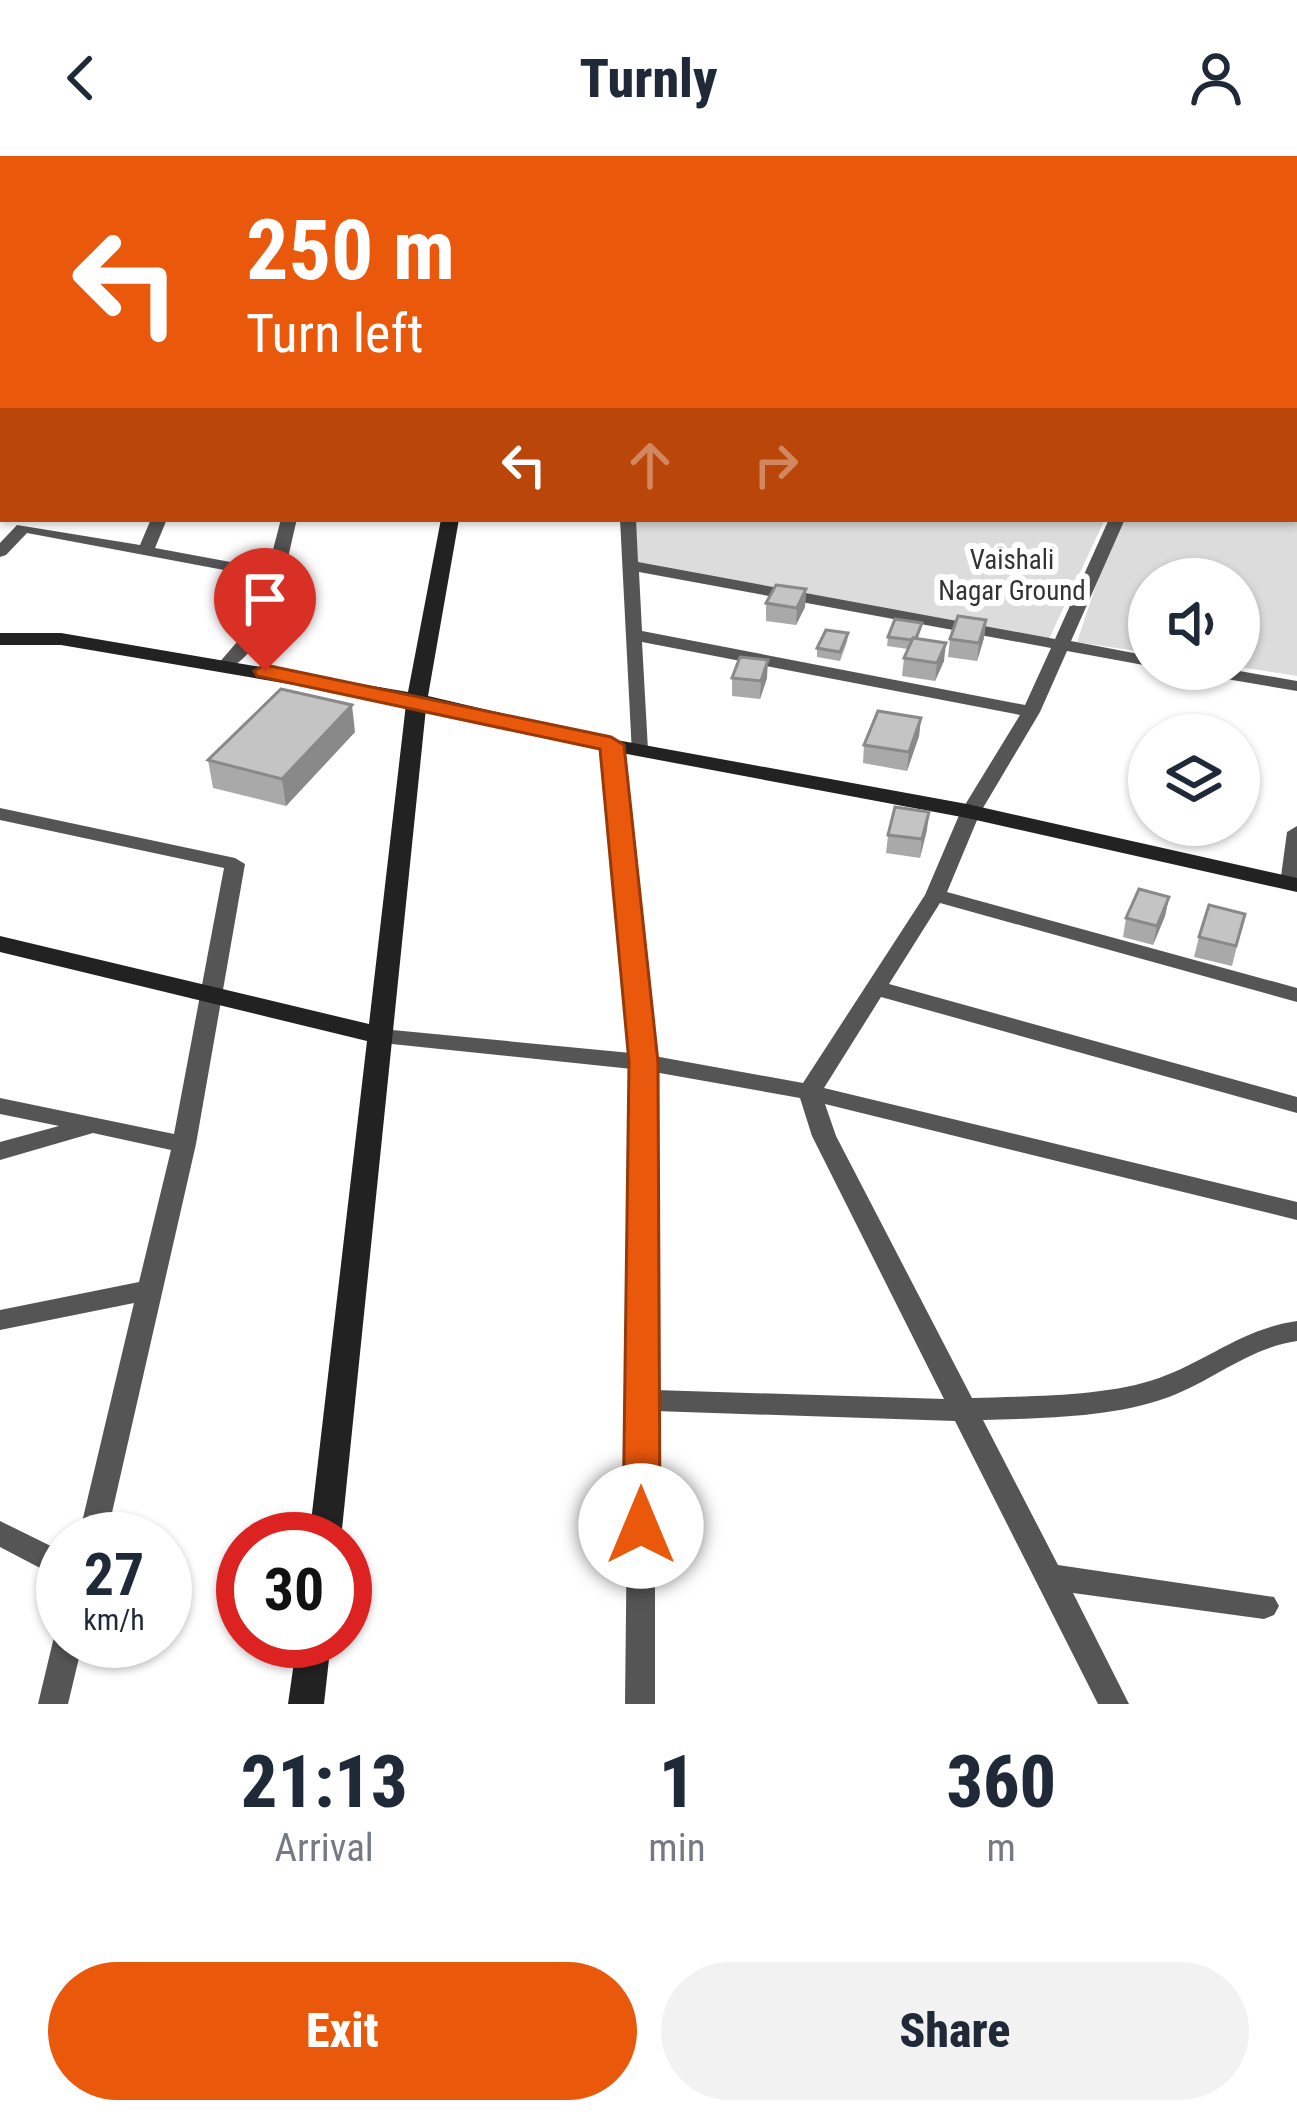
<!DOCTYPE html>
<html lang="en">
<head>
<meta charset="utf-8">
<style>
  body { margin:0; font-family:"Roboto Condensed",sans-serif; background:#f2f2f3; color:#1f2937; height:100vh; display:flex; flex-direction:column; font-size:45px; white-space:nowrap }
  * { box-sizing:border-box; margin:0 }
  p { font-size:39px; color:#747a83 }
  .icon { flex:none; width:66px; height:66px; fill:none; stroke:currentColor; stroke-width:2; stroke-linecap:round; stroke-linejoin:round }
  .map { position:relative; height:1548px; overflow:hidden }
  .panel { display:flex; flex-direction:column; background:#fff; flex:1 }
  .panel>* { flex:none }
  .banner { position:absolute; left:0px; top:0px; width:1299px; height:366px; box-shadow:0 3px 9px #0004; background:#ea580c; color:#fff; overflow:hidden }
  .controls { position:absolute; left:1128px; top:402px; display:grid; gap:24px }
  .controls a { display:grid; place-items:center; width:132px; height:132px; border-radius:50%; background:#fff; box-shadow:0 3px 9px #0004; font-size:60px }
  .speed { position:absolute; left:36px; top:1356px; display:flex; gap:24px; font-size:60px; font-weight:700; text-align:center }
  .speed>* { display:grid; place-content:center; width:156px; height:156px; border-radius:50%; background:#fff; box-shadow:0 3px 9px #0004; line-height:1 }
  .speed small { font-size:30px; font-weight:400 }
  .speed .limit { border:18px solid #d22; background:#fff; color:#111 }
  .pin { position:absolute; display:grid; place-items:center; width:102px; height:102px; color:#fff; margin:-123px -51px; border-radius:50% 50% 50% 0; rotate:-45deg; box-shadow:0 0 12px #0007 }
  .pin .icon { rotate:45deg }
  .me { position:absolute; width:132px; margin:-66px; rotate:0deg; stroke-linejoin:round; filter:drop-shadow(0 0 9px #0008) }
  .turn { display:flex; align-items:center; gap:42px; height:252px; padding:0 48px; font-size:54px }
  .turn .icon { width:156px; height:156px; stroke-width:2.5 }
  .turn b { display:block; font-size:84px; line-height:102px }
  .lanes { display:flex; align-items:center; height:114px; padding:0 48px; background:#0003; justify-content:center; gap:60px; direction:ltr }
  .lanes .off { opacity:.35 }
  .eta { display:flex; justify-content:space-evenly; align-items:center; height:204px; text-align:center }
  .eta b { font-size:72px; font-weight:800; line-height:84px }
  .action { display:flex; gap:24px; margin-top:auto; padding:24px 48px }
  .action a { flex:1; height:138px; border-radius:72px; background:#ea580c; color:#fff; font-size:48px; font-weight:800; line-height:138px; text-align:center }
  .action a+a { background:#f2f2f3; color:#1f2937 }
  header { display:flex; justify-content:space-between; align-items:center; height:156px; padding:0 48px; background:#fff; font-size:54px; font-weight:800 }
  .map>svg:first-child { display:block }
  .green { fill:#dcdcdc }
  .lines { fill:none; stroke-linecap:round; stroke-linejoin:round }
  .street { fill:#555; fill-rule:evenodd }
  .secondary { fill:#222; fill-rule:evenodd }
  .wall { fill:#a9a9a9 }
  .shaded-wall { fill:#898989 }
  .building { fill:#c4c4c4; stroke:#898989; stroke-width:3 }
  .route { fill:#ea580c; stroke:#983908; stroke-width:3 }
  .labels { text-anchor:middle; stroke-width:12; stroke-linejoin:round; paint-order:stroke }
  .far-park-label { font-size:27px; fill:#333; stroke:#fff }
</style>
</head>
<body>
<header><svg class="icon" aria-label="back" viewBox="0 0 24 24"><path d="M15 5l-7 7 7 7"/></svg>Turnly<svg class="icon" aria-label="person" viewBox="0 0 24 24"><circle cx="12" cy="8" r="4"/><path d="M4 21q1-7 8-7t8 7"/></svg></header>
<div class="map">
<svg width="1297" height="1548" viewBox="0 0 1297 1548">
  <rect width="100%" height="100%" fill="#fff"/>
  <!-- green -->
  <g class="green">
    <path d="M1297 342V520L1239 511V423H1149V497L1077 486 1118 363H1296Z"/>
    <path d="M631 363H1105L1049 483 633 409Z"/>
  </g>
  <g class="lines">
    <!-- street -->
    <g class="street">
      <path d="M195 0H207L193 3Z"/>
      <path d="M242 0H254L253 3H241Z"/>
      <path d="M286 0H298L297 3H285Z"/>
      <path d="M336 0H348L334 3Z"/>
      <path d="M391 0H405L388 3Z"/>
      <path d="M472 0H486L469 3Z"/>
      <path d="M778 0H790L775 3Z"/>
      <path d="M888 0H900L886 3Z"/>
      <path d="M1000 0H1038L1043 3H1005Z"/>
      <path d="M1127 0H1139L1142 3H1130Z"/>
      <path d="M1228 0H1241L1244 3H1231Z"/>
      <path d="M1296 51 1297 52V60L1296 59Z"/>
      <rect x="0" y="131" width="3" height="8"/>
      <path d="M1296 317 1297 318V328L1296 327Z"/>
      <path d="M151 363H167L155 392 268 413 281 363H297C286 407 273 493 227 513L218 508 243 479 266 422 27 377 6 399 0 401V387L17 369 140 389Z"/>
      <path d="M620 363H636L638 406 1055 483 1109 363H1125L1071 485 1149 500V510L1067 495 1040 556 980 657 947 736 1297 832V846L940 747 889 828 1297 941V957L881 841 824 932 1297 1046V1064L825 948 836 980 972 1242C1027 1240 1107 1241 1159 1222 1209 1204 1242 1173 1297 1165V1185C1249 1192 1214 1224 1169 1241 1112 1262 1042 1262 983 1264L1058 1409 1274 1441 1279 1450 1274 1459 1264 1463 1073 1437 1129 1548H1098L955 1265 655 1255V1548H625L632 913 382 887 371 880 382 873 631 897 602 589 611 583 620 589 654 900 803 927 925 739 960 657 1020 559 642 486 648 594 646 598H632ZM639 416 1051 492 1025 549 642 475ZM654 916 800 942 812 980 944 1243 655 1234Z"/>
      <path d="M1188 513H1228L1297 525V535L1197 518Z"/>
      <path d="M0 652 235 702 245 708 196 988 106 1383H78L134 1147 0 1174V1154L139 1126 171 994 93 977 0 1004V986L59 970 0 958V942L174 978 224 712 0 664Z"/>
      <path d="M1297 670V732L1290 734 1280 728 1287 676Z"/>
      <path d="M0 1365 63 1396V1424L0 1391Z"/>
      <path d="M63 1473V1485H83L68 1548H38L53 1485 57 1475Z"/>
    </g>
    <!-- secondary -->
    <g class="secondary">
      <path d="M743 0H776L779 3H746Z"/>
      <rect x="1296" y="186" width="1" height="10"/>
      <path d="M441 363H459L428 540 611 583 967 648 1297 722V736L967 662 611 595 426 552 341 1383H309L367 885 0 796V780L369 868 406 548 61 489H0V477H61L408 536Z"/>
      <path d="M297 1485H331L324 1548H288Z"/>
    </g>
  </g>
  <!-- wall -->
  <g class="wall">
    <path d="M806 433 805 451 796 469 766 465V447Z"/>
    <path d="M986 464 984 482 977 505 948 501 950 483Z"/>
    <path d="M922 467 918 483 944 505 935 525 902 520 904 502 908 493 887 490 888 481Z"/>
    <path d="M848 477 847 486 840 505 817 501V492Z"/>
    <path d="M732 522H767L760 543 732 540Z"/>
    <path d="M921 562 919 580 907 615 863 607 864 589Z"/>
    <path d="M355 576 286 650 213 632 208 604Z"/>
    <path d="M929 656 920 702 886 697 888 679Z"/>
    <path d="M1169 741 1165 760 1153 789 1123 781 1126 762Z"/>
    <path d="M1245 758 1232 810 1194 801 1199 781Z"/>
  </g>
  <!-- shaded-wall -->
  <g class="shaded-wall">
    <path d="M806 433 805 451 796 469 797 452Z"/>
    <path d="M986 464 984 482 977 505 979 487Z"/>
    <path d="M946 487 944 505 935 525 937 507Z"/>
    <path d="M768 504 767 522 760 543 761 525Z"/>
    <path d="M352 549 355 576 286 650 282 623Z"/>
    <path d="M921 562 919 580 907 615 909 596Z"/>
    <path d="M929 656 927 674 920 702 922 683Z"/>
    <path d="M1169 741 1165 760 1153 789 1157 770Z"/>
  </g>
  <!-- building -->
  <g class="building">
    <path d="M689 0H732L730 3Z"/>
    <path d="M776 429 806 433 797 452 766 447Z"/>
    <path d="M958 460 986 464 979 487 950 483Z"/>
    <path d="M895 463 922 467 916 482H913L912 484 888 481Z"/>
    <path d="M826 474 848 477 840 496 817 492Z"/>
    <path d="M913 482 946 487 937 507 904 502Z"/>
    <path d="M740 501 768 504 761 525 732 522Z"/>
    <path d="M281 533 352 549 282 623 208 604Z"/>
    <path d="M878 555 921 562 909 596 864 589Z"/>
    <path d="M895 651 929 656 922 683 888 679Z"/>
    <path d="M1139 733 1169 741 1157 770 1126 762Z"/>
    <path d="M1209 749 1245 758 1236 790 1199 781Z"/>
  </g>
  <!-- route -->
  <path class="route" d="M265 509 611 581 624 589 658 906 660 1370 655 1381 641 1385 628 1381 623 1370 629 906 600 593 257 520 254 515Z"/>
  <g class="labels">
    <!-- far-park labels -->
    <g class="far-park-label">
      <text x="1012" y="413">Vaishali<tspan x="1012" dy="31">Nagar Ground</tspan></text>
    </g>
  </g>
</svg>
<div class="controls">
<a><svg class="icon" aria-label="sound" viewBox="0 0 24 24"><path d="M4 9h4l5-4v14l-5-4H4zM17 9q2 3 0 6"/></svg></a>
<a><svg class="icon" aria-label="layers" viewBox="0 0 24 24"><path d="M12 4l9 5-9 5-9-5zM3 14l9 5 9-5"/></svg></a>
</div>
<div class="speed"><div>27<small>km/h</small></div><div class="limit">30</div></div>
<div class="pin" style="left:265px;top:515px;background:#d93025"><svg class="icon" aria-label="arrive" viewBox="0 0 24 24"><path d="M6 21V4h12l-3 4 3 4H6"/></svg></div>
<svg class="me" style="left:641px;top:1370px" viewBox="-20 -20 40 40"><circle r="19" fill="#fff"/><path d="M0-13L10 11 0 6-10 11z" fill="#ea580c"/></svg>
<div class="banner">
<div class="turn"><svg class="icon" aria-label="left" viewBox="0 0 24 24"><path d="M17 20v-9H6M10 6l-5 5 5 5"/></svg><div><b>250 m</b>Turn left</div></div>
<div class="lanes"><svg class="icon" aria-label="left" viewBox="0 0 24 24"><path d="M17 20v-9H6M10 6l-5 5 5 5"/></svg><svg class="icon off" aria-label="ahead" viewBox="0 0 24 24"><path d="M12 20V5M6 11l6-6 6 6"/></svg><svg class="icon off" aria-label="right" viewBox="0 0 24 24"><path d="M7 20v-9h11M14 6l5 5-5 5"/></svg></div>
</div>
</div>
<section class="panel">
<div class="eta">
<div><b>21:13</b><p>Arrival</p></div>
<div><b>1</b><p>min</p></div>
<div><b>360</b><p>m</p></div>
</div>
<div class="action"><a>Exit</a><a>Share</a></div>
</section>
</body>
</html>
